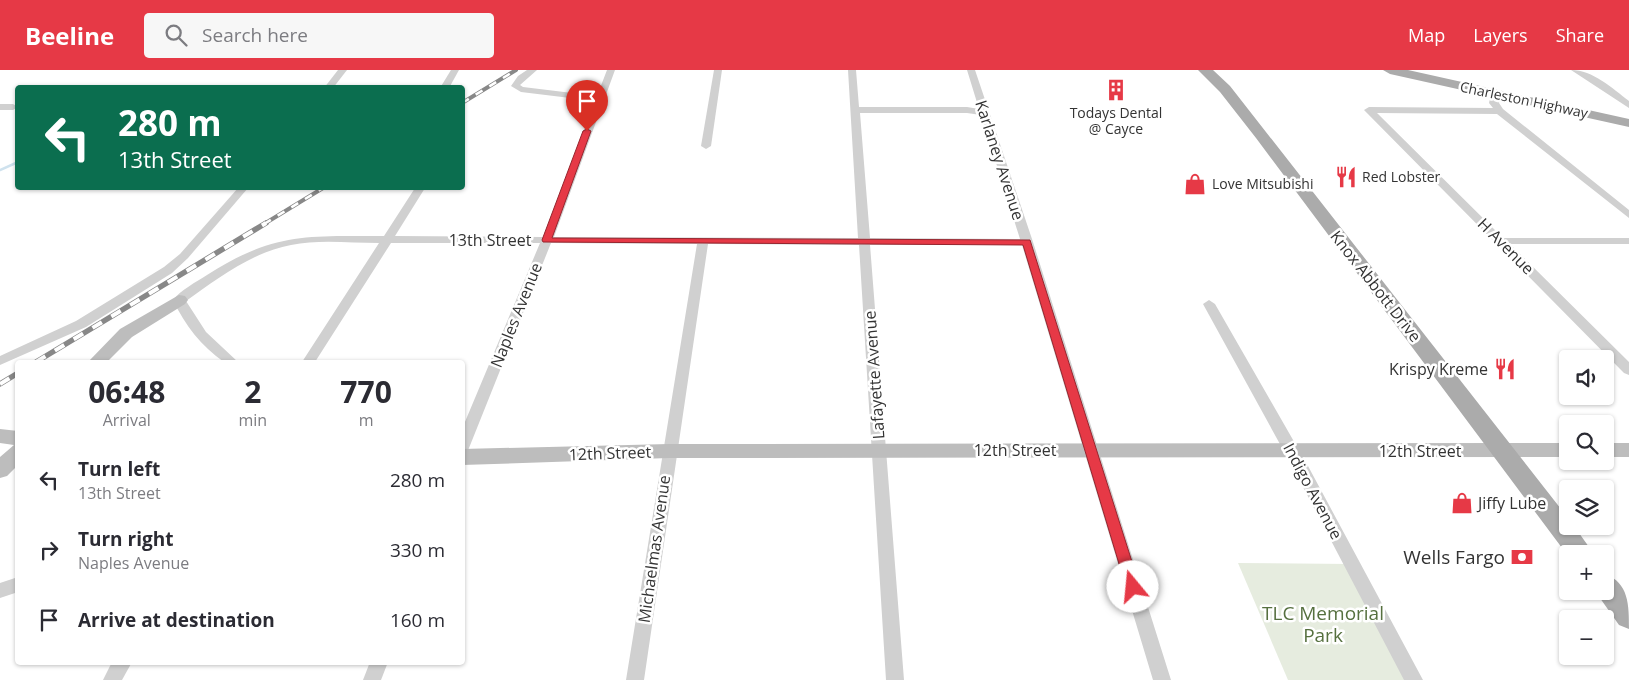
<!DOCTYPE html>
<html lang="en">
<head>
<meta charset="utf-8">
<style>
  body { margin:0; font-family:"Open Sans",sans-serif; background:#f7f7f7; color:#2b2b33; height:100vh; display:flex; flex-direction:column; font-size:19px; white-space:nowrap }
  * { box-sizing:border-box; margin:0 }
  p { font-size:16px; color:#7c7c81 }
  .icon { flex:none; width:28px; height:28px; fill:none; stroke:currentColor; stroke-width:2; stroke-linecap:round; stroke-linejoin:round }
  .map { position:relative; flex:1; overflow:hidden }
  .side { position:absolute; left:15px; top:290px; width:450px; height:305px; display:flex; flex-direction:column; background:#fff; border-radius:5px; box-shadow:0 1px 4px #0004 }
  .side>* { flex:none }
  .top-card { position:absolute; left:15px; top:15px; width:450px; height:105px; border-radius:5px; box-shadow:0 1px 4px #0004; background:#0b6e4f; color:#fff; overflow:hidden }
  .buttons { position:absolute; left:1559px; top:280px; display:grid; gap:10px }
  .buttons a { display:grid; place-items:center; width:55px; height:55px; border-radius:5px; background:#fff; box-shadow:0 1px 4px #0004; font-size:25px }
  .pin { position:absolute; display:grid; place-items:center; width:42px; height:42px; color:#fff; margin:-51px -21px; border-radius:50% 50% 50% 0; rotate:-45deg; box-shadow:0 0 5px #0007 }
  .pin .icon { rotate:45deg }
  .me { position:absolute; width:55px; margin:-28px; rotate:343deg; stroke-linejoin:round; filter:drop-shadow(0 0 4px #0008) }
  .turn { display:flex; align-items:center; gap:18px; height:105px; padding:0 20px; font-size:22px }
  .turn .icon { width:65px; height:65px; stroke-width:2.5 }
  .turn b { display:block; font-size:35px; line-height:42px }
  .eta { display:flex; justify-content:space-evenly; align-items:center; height:85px; text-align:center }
  .eta b { font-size:30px; font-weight:700; line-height:35px }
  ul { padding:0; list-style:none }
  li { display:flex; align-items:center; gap:15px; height:70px; padding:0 20px }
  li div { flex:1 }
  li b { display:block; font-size:19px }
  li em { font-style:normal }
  header { display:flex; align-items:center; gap:30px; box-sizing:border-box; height:70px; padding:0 25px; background:#e63946; color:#fff }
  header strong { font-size:24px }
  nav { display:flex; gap:28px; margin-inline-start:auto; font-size:18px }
  .search { width:350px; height:45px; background:#f7f7f7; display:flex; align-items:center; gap:12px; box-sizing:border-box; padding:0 18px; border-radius:5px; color:#7c7c81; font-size:19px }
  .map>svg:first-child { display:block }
  .green { fill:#e6ecdf }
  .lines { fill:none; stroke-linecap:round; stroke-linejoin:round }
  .stream { stroke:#cfe2ee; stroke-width:2.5 }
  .street { fill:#d0d0d0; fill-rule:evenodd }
  .secondary { fill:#bdbdbd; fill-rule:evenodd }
  .primary { fill:#ababab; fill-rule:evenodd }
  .rail-far1-casing { stroke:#888; stroke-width:4 }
  .rail-casing { stroke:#888; stroke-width:5.5 }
  .rail-far1 { stroke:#fff; stroke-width:2.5; stroke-dasharray:8; stroke-linecap:butt }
  .rail { stroke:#fff; stroke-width:4; stroke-dasharray:11; stroke-linecap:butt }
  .route { fill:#e63946; stroke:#96252e }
  .labels { text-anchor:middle; stroke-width:5; stroke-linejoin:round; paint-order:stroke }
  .far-street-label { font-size:14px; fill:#333; stroke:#fff }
  .far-poi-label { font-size:14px; fill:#333; stroke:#fff; text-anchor:start }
  .street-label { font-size:16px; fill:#333; stroke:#fff }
  .poi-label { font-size:16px; fill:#333; stroke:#fff; text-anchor:end }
  .near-poi-label { font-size:19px; fill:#333; stroke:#fff; text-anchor:end }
  .near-park-label { font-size:19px; fill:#56703f; stroke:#fff }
</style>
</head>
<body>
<header>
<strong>Beeline</strong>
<div class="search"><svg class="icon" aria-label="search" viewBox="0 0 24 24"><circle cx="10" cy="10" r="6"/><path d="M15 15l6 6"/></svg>Search here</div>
<nav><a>Map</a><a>Layers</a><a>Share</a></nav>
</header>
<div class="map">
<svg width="1629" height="610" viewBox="0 0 1629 610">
  <rect width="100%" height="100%" fill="#fff"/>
  <!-- green -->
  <path class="green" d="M1238 493 1352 494 1414 610H1288Z"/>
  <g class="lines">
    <!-- stream -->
    <path class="stream" d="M0 100 18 92"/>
    <!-- street -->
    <g class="street">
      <path d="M338 0H347L333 18H324Z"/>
      <path d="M451 0H459L449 18H440Z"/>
      <path d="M527 0H537L520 15 523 17 597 26 607 0H615L554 167 858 168 848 0H856L859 37H967L979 39 967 0H975L1033 172 1171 610H1153L1022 175H870L904 610H886L859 175 708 174 644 610H626L697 174 551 173 469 378 467 382 462 383V359L540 173H391L315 292H302L379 173C350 173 319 169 291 175 252 182 217 209 186 231L206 262 238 292H224C201 276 185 255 173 230 181 220 196 212 207 205 274 162 307 166 384 166L415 118H425L395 166 543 167 595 31 521 22 511 16 518 6ZM860 43H967L981 45 1020 169 870 168Z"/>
      <path d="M714 0H722L711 76 706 79 701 76Z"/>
      <path d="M1571 0C1593 0 1612 18 1629 31V38Z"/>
      <path d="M1496 21 1501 24 1499 33 1503 39 1629 140V148L1497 44 1377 43 1503 168H1629V174H1510L1629 292V305L1624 303 1364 40 1369 37 1493 38 1489 33 1491 24Z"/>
      <path d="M0 34H13L18 37 13 40H0Z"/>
      <path d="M238 118H248L188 188 172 203 86 257 0 295V286L76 251 164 197 180 184Z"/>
      <path d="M1209 230 1215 234 1308 396 1423 610H1404L1292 396 1203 234Z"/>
      <path d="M18 507V522L0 528V513Z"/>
      <path d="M112 592H132L122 610H103Z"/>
      <path d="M370 592H388L381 610H363Z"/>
    </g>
    <!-- secondary -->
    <g class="secondary">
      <path d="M179 225 185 226 188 230 185 234 132 267 107 292H88L120 259Z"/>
      <path d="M0 359 18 361V395L7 406 0 408V387L14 375 0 373Z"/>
      <path d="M1568 373V387L669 388 462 395V379L669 374Z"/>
      <rect x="1605" y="373" width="24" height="14"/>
    </g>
    <!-- primary -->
    <g class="primary">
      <path d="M1198 0H1213L1230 16 1568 448V456H1574L1594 484H1568V486L1256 68 1220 22Z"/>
      <path d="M1383 0H1408L1629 49V57L1390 4Z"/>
      <path d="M1605 504C1629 513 1629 535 1629 559L1619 555 1595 521H1605Z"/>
    </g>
    <!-- rail-far1 casing -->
    <g class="rail-far1-casing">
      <g id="rail-far1">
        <path d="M462 33 516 0"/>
        <path d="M264 154 323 118"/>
      </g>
    </g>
    <!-- rail casing -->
    <g class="rail-casing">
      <g id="rail">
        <path d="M36 292 266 153"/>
        <path d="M0 314 18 303"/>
      </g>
    </g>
    <!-- rail-far1 -->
    <use href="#rail-far1" class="rail-far1"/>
    <!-- rail -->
    <use href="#rail" class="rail"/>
  </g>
  <!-- route -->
  <path class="route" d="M587 59 591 61 552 168 1030 170 1140 517 1138 521 1133 523 1128 521 1126 517 1023 175 543 172 542 170 583 61Z"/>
  <!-- icons -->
  <defs>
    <g id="building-bare" transform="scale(1.725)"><path d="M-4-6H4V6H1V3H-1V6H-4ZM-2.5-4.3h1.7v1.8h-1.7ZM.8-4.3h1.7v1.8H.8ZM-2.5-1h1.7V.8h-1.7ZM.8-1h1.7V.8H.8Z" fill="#e63946" stroke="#fff" stroke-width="2.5" paint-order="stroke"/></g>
    <g id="restaurant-bare" transform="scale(1.725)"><path d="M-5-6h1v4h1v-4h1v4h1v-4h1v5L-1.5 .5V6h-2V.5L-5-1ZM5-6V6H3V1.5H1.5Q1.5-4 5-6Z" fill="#e63946" stroke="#fff" stroke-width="2.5" paint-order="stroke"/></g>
    <g id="shop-bare" transform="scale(1.725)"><path d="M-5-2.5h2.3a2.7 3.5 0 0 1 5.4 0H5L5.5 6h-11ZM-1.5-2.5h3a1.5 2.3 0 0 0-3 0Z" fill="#e63946" stroke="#fff" stroke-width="2.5" paint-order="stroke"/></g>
    <g id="bank-bare" transform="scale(1.725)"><path d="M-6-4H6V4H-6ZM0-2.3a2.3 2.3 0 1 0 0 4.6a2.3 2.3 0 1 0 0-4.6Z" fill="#e63946" stroke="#fff" stroke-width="2.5" paint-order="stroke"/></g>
  </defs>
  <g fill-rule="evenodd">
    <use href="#building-bare" x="1116" y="20"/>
    <use href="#restaurant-bare" x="1346" y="107"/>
    <use href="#shop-bare" x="1195" y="114"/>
    <use href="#restaurant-bare" x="1505" y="299"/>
    <use href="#shop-bare" x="1462" y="433"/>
    <use href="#bank-bare" x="1522" y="487"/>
  </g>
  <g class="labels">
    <!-- far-street labels -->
    <g class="far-street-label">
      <text transform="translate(1524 30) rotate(12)" y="5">Charleston Highway</text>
    </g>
    <!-- far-poi labels -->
    <g class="far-poi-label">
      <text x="1116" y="48" text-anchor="middle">Todays Dental<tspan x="1116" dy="16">@ Cayce</tspan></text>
      <text x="1362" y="112">Red Lobster</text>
      <text x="1212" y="119">Love Mitsubishi</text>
    </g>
    <!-- street labels -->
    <g class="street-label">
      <text transform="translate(1000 90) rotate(72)" y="6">Karlaney Avenue</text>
      <text x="490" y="176">13th Street</text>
      <text transform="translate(1506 176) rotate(45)" y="6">H Avenue</text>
      <text transform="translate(1376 216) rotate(52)" y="6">Knox Abbott Drive</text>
      <text transform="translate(516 245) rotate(-68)" y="6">Naples Avenue</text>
      <text transform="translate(874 305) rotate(-94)" y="6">Lafayette Avenue</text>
      <text x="1015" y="386">12th Street</text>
      <text x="1420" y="387">12th Street</text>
      <text transform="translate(610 383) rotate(-2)" y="6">12th Street</text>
      <text transform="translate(1313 421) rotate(62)" y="6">Indigo Avenue</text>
      <text transform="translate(654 479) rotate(-82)" y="6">Michaelmas Avenue</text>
    </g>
    <!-- poi labels -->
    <g class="poi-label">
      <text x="1488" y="305">Krispy Kreme</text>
      <text x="1478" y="439" text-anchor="start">Jiffy Lube</text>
    </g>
    <!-- near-poi labels -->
    <g class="near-poi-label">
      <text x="1505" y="494">Wells Fargo</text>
    </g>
    <!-- near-park labels -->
    <g class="near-park-label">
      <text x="1323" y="550">TLC Memorial<tspan x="1323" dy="22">Park</tspan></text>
    </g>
  </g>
</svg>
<div class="buttons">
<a><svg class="icon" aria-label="sound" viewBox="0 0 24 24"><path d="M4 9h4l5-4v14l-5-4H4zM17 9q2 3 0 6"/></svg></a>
<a><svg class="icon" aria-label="search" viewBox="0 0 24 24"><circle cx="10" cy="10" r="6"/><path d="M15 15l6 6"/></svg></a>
<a><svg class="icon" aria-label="layers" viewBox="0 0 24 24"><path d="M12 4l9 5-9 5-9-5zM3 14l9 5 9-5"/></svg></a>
<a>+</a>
<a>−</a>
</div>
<div class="pin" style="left:587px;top:61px;background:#d93025"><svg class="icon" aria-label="arrive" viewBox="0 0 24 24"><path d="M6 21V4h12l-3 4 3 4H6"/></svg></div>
<svg class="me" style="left:1133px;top:517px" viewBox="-20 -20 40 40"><circle r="19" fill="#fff"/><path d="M0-13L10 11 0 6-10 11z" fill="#e63946"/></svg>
<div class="top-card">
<div class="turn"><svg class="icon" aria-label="left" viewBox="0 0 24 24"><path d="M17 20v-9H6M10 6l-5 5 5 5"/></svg><div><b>280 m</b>13th Street</div></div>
</div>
<section class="side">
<div class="eta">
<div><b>06:48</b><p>Arrival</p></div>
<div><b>2</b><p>min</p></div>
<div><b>770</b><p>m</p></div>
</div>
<ul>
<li><svg class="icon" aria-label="left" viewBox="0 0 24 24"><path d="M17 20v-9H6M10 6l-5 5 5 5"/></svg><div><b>Turn left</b><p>13th Street</p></div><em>280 m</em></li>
<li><svg class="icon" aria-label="right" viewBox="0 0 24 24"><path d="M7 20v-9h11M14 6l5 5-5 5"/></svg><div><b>Turn right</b><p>Naples Avenue</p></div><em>330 m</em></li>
<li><svg class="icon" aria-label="arrive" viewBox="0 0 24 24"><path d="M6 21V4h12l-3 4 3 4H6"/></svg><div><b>Arrive at destination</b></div><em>160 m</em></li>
</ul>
</section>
</div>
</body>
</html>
